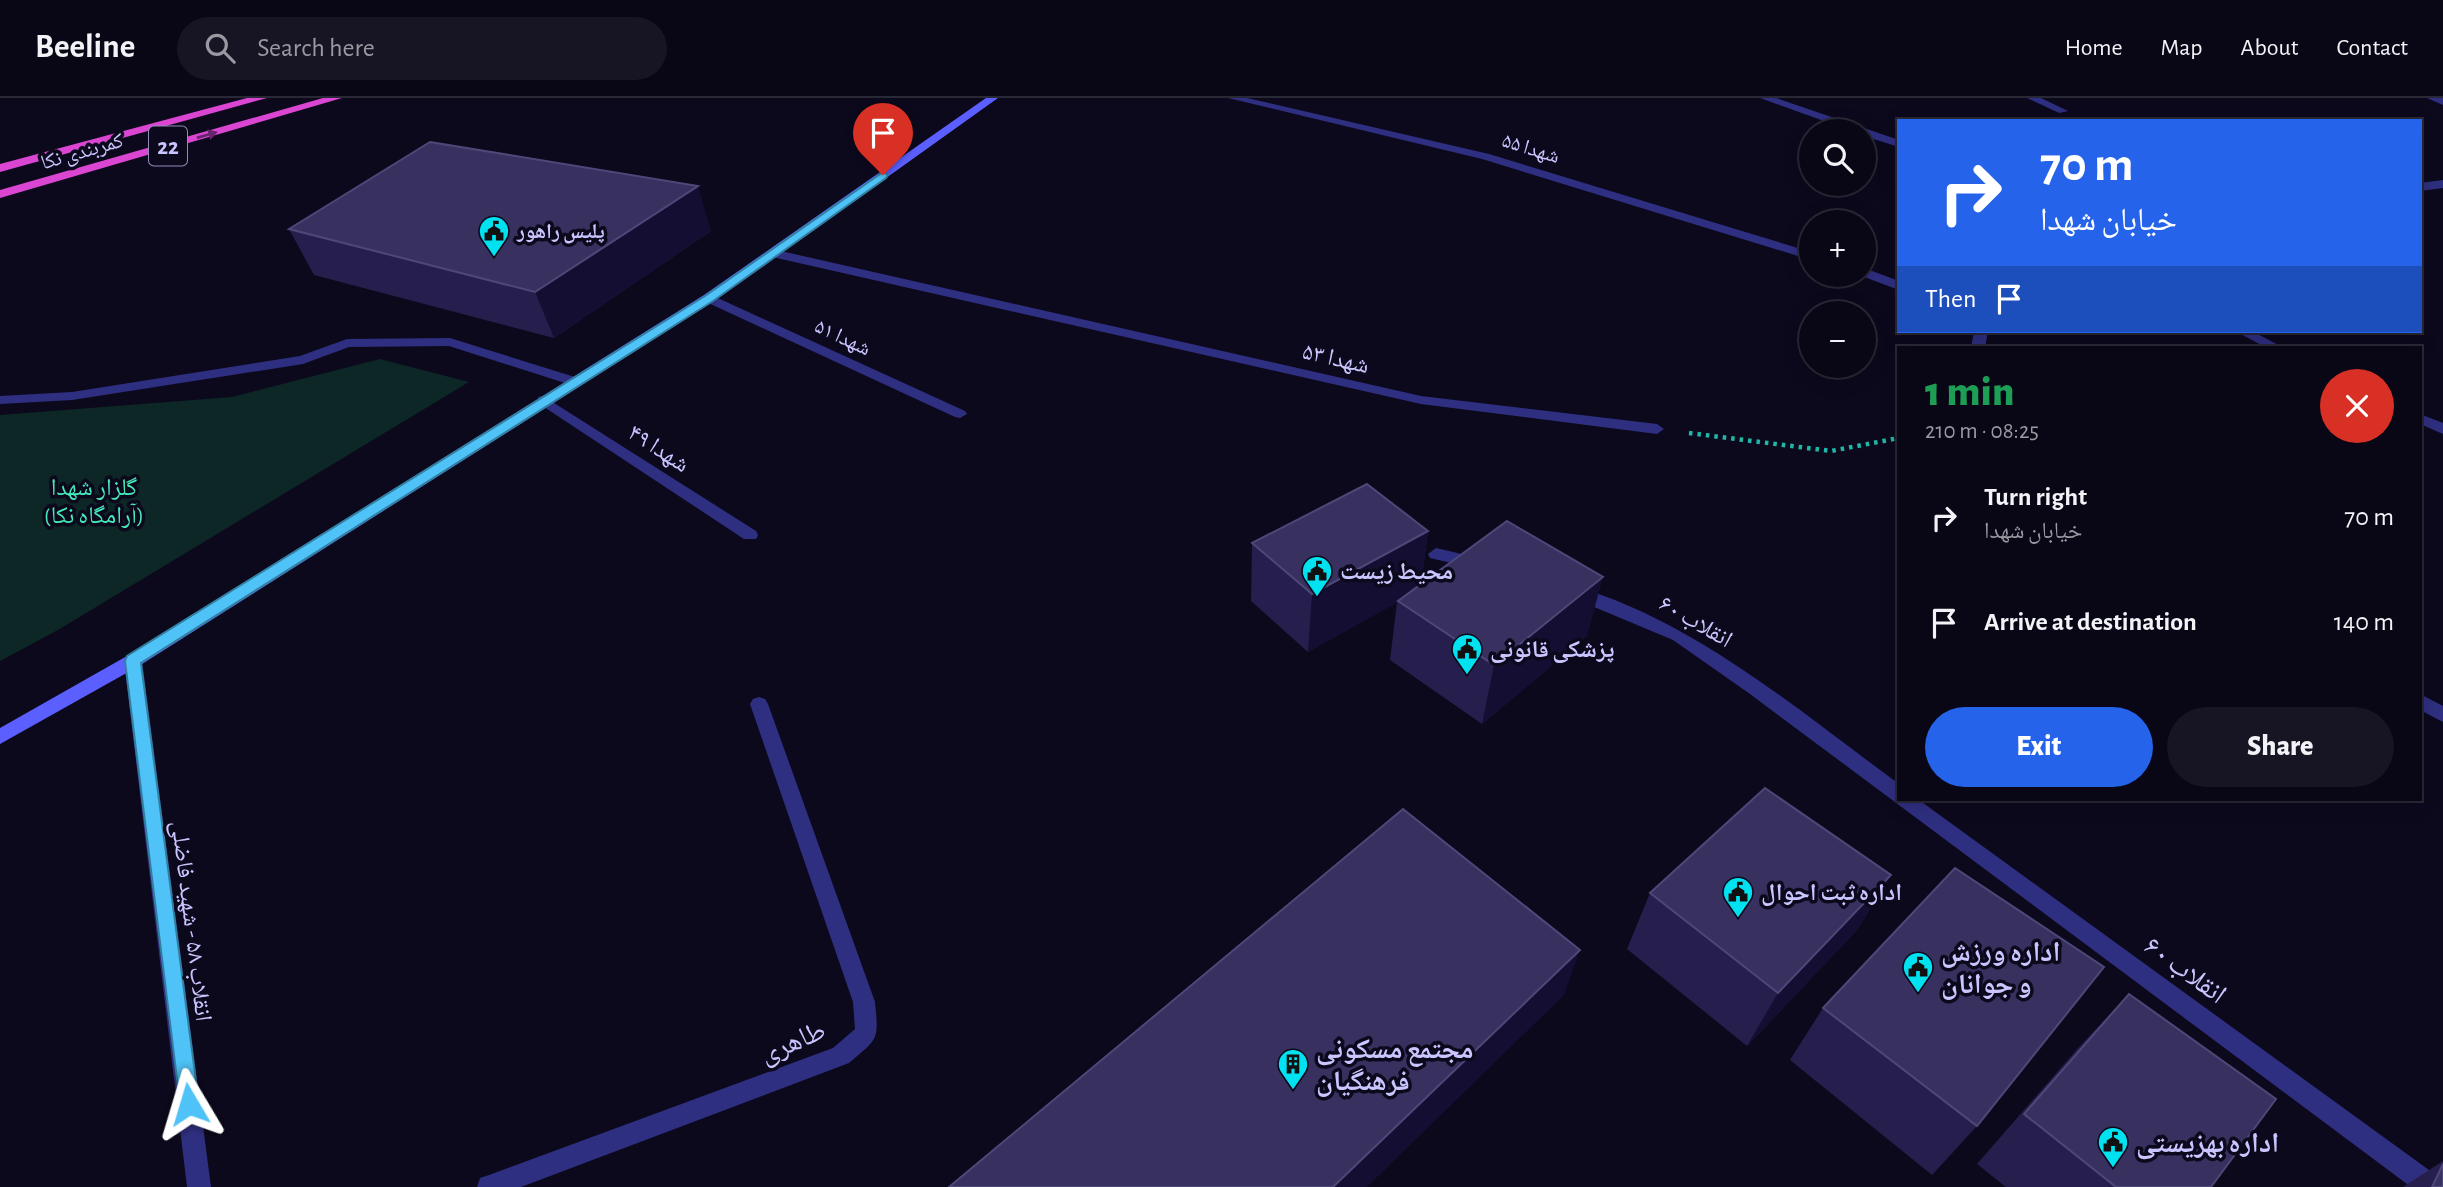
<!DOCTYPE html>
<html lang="en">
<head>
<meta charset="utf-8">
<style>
  body { margin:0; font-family:"Alegreya Sans","Noto Naskh Arabic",sans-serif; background:#171523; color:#f1f3f6; height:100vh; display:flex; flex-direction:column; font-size:26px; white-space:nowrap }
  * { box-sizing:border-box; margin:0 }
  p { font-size:23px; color:#9999a1 }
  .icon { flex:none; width:38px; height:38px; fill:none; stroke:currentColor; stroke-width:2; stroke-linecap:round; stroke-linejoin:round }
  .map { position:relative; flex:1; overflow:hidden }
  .side { position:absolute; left:1897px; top:248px; width:525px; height:455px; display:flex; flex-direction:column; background:#090716; border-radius:0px; box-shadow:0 4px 18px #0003,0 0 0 2px #292835 }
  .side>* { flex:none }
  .banner { position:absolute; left:1897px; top:21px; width:525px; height:214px; border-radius:0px; box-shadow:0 4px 18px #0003,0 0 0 2px #292835; background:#2563eb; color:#fff; overflow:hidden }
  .controls { position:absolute; left:1799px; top:21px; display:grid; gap:14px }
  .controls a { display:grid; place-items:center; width:77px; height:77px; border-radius:50%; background:#090716; box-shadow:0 4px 18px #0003,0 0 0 2px #292835; font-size:35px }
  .pin { position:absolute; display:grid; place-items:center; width:60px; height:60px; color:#fff; margin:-72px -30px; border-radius:50% 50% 50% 0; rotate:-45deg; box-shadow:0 0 7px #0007 }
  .pin .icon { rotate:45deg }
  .me { position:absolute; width:77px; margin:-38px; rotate:353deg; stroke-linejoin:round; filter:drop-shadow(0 0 5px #0008) }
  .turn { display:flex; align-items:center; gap:24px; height:147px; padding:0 28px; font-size:32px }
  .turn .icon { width:91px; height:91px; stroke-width:2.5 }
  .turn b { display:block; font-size:49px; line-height:60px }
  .then { display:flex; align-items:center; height:66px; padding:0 28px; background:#0003; gap:14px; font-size:26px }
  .round { display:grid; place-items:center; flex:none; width:74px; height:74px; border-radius:37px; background:#171523 }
  .headline { display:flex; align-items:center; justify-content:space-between; height:119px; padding:0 28px }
  h1 { font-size:42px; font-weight:800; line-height:52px; color:#1e9e55 }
  .button { display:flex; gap:14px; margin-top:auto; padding:14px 28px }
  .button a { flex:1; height:80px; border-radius:42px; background:#2563eb; color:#fff; font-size:28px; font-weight:800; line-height:80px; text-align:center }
  .button a+a { background:#171523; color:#f1f3f6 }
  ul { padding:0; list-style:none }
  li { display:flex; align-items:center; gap:21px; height:105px; padding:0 28px }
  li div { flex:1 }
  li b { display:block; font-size:26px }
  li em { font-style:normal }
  header { display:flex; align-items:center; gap:42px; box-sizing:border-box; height:98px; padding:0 35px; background:#090716; border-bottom:2px solid #292835 }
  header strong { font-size:33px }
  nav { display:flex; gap:38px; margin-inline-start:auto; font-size:24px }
  .search { width:490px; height:63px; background:#171523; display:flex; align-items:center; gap:18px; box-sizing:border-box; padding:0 24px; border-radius:38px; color:#9999a1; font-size:26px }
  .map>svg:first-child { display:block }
  .green { fill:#0c2725 }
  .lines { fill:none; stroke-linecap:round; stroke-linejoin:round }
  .path { stroke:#1fb8a8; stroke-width:4.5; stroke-dasharray:3.5 5; stroke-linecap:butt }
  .minor { fill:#2f2f81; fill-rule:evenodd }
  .secondary { fill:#5c5fff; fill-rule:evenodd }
  .trunk { fill:#da46d2; fill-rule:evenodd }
  .wall { fill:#261f4d }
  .shaded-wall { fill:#140f32 }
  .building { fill:#383160; stroke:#4e4879; stroke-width:2 }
  .oneway { fill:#69246e }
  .route { fill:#4fc3f7; stroke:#337fa1; stroke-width:2 }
  .labels { text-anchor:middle; stroke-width:7; stroke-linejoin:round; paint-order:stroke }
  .far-street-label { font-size:21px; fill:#c9c5ff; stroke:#0c091d }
  .far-poi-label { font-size:21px; font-weight:bold; fill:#c9c5ff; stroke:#0c091d; text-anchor:start }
  .shield { fill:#0c091d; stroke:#908dbb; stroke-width:2 }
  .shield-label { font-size:23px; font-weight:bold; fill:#c9c5ff }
  .street-label { font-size:24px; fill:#c9c5ff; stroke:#0c091d }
  .park-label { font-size:24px; fill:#45ebba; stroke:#0c091d }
  .poi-label { font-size:24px; font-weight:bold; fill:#c9c5ff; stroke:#0c091d; text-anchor:start }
  .near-poi-label { font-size:28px; font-weight:bold; fill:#c9c5ff; stroke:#0c091d; text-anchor:start }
  .near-street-label { font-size:28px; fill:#c9c5ff; stroke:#0c091d }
</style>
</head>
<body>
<header>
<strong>Beeline</strong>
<div class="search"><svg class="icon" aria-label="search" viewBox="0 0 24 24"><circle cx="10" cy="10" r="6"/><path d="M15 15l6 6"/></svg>Search here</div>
<nav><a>Home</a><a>Map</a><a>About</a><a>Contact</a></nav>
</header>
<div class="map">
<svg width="2443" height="1089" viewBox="0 0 2443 1089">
  <rect width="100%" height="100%" fill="#0c091d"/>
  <!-- green -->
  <path class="green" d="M380 261 469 284 58 532 0 563V317L232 299Z"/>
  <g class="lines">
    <!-- path -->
    <path class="path" d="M1689 335 1831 353 1899 340"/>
    <!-- minor -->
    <g class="minor">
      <path d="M1228 0H1247L1489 56 1811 154V162L1482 61Z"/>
      <path d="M1760 0H1776L1899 42V49L1864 38V33H1852Z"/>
      <path d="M2027 0H2041L2068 13 2059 15Z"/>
      <path d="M2427 0H2443V7Z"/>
      <path d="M2443 82V90L2420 93V85Z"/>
      <path d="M772 151 1421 298 1657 326 1664 331 1657 336 1421 306 768 158 766 155Z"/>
      <path d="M1864 170 1899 183V192L1859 177H1864Z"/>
      <path d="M709 196 965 313 967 316 960 320 955 319 704 203 702 200Z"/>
      <path d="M1974 233H1988L1985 250H1971Z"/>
      <path d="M2235 233H2252L2284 250H2267Z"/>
      <path d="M450 240 578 280 580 283 578 286H568L449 248 349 249 303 266 72 302 0 306V298L72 294 300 258 347 241Z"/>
      <path d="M543 298 756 433 758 437 756 441H744L538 305V299Z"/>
      <path d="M2420 316 2443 325V336L2420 326Z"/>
      <path d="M1436 450 1483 461 1485 465 1477 471 1430 460 1428 456Z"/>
      <path d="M1574 488C1695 523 1799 613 1899 686V702H1919L2440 1080 2443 1089H2411L1750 596 1673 542 1568 498 1566 494Z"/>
      <path d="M133 557 142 563 211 1089H187L124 563Z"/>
      <path d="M2420 596 2443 608V624L2420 612Z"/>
      <path d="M759 599 765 601 768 606 875 904C879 943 878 940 849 965L521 1089H477L480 1080 489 1077 833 950 855 931 853 904 750 606 753 601Z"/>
    </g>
    <!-- secondary -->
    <path class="secondary" d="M986 0H998L714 203 139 568 0 646V630L127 558 704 197Z"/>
    <!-- trunk -->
    <g class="trunk">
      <path d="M247 0H267L0 74V66Z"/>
      <path d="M323 0H342L0 100V92Z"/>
    </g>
  </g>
  <!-- wall -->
  <g class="wall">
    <path d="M289 131 711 133 554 240 314 177Z"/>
    <path d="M1428 433 1421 486 1587 538 1482 626 1390 562 1397 504 1308 554 1251 503 1252 445Z"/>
    <path d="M1891 777 1857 832 1747 948 1627 851 1650 795Z"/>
    <path d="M2129 896 2211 1089H2006L1977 1066 2079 949Z"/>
    <path d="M1823 910 1977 1028 1932 1077 1790 962Z"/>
    <path d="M2443 1063V1089H2403Z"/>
  </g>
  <!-- shaded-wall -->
  <g class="shaded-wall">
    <path d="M698 88 711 133 554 240 535 194Z"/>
    <path d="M1428 433 1420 492 1308 554 1312 496Z"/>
    <path d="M1603 479 1587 538 1482 626 1494 567Z"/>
    <path d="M1891 777 1857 832 1747 948 1778 895Z"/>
    <path d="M1580 852 1564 897 1367 1089H1333Z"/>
  </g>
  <!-- building -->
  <g class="building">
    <path d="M430 44 698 88 535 194 289 131Z"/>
    <path d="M1367 386 1428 433 1312 496 1252 445Z"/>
    <path d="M1507 423 1603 479 1494 567 1398 503Z"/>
    <path d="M1765 690 1891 777 1778 895 1650 795Z"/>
    <path d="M1403 711 1580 852 1333 1089H949Z"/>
    <path d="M1955 770 2104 869 1977 1028 1823 910Z"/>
    <path d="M2129 896 2276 1001 2211 1089H2116L2024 1016Z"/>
    <path d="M2443 1066V1089H2432Z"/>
  </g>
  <!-- one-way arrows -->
  <defs><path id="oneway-solid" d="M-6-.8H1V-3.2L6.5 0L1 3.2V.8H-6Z" transform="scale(1.75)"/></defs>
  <use class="oneway" href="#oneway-solid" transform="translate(207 37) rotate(-16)"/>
  <!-- route -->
  <path class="route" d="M883 74 888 77 886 80 713 203 141 565 199 1006 196 1013 189 1016 181 1013 125 563 127 558 705 198Z"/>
  <!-- icons -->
  <defs>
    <g id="civic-pin" transform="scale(1.575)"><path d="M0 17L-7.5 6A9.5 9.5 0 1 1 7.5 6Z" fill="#00e2f0" stroke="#0c091d"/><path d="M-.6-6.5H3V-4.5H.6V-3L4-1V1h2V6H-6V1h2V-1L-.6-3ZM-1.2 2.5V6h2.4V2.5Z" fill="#111"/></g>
    <g id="building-pin" transform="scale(1.575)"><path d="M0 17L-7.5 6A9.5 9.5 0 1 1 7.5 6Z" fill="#00e2f0" stroke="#0c091d"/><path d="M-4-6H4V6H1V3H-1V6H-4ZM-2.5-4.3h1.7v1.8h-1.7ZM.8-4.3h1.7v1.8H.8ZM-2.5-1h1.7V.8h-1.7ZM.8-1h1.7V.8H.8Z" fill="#111"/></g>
  </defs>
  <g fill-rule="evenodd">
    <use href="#civic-pin" x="494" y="133"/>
    <use href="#civic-pin" x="1317" y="473"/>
    <use href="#civic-pin" x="1467" y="551"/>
    <use href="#civic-pin" x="1738" y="794"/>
    <use href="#civic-pin" x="1918" y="869"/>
    <use href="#building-pin" x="1293" y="966"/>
    <use href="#civic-pin" x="2113" y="1044"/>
  </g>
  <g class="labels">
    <!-- far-street labels -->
    <g class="far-street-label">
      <text transform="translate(1531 50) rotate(17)" y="7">شهدا ۵۵</text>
      <text transform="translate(82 53) rotate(-16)" y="7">کمربندی نکا</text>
      <text transform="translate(843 239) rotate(25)" y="7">شهدا ۵۱</text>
    </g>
    <!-- far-poi labels -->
    <g class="far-poi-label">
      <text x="517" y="140">پلیس راهور</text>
    </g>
    <!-- shield labels -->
    <rect class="shield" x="149" y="28.5" width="38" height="39" rx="5"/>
    <g class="shield-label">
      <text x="168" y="56">22</text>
    </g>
    <!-- street labels -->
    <g class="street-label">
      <text transform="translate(1336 260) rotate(13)" y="8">شهدا ۵۳</text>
      <text transform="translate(659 350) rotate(33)" y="8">شهدا ۴۹</text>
      <text transform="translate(1696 523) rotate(30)" y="8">انقلاب ۶۰</text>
      <text transform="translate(192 823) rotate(83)" y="8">انقلاب ۵۸ - شهید فاضلی</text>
    </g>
    <!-- park labels -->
    <g class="park-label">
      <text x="94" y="397">گلزار شهدا<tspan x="94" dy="28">(آرامگاه نکا)</tspan></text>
    </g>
    <!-- poi labels -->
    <g class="poi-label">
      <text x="1340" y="481">محیط زیست</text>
      <text x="1490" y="559">پزشکی قانونی</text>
      <text x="1761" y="802">اداره ثبت احوال</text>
    </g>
    <!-- near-poi labels -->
    <g class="near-poi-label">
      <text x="1941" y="863">اداره ورزش<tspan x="1941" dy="32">و جوانان</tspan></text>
      <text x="1316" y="960">مجتمع مسکونی<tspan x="1316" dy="32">فرهنگیان</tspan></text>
      <text x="2136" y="1054">اداره بهزیستی</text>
    </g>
    <!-- near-street labels -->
    <g class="near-street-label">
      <text transform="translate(2186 871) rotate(36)" y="10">انقلاب ۶۰</text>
      <text transform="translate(792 943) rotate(-23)" y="10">طاهری</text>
    </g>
  </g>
</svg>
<div class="controls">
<a><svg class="icon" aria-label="search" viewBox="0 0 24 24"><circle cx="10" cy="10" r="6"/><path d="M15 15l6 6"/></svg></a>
<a>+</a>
<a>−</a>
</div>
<div class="pin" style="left:883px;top:77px;background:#d93025"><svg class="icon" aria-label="arrive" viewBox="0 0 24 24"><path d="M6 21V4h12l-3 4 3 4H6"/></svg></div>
<svg class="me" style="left:189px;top:1006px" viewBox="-20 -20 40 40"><path d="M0-17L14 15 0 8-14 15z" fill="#4fc3f7" stroke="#fff" stroke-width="4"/></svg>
<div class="banner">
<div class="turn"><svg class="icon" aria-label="right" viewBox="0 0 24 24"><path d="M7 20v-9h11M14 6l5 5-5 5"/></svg><div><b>70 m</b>خیابان شهدا</div></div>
<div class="then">Then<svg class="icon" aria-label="arrive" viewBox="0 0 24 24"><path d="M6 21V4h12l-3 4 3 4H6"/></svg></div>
</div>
<section class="side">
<div class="headline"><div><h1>1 min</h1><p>210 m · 08:25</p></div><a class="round" style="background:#d93025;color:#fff"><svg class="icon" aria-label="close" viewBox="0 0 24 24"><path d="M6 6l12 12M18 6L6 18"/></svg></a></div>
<ul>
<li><svg class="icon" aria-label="right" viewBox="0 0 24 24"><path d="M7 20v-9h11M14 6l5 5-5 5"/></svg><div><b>Turn right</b><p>خیابان شهدا</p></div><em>70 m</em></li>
<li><svg class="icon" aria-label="arrive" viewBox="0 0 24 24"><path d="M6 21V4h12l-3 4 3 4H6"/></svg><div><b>Arrive at destination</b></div><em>140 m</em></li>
</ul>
<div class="button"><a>Exit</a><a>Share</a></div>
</section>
</div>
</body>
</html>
